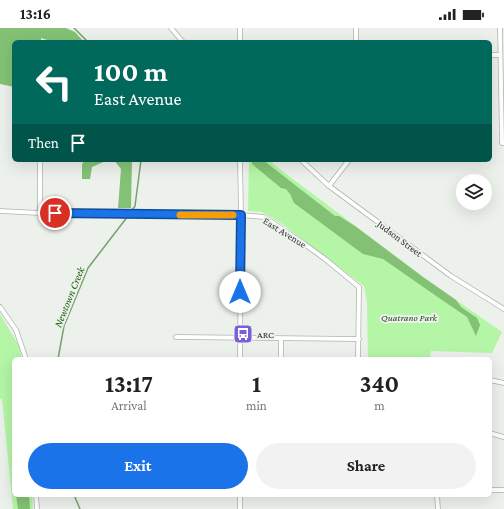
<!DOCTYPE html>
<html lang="en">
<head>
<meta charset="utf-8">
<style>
  body { margin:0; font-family:"Crimson Pro",serif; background:#f2f2f2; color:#222; height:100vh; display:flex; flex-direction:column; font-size:15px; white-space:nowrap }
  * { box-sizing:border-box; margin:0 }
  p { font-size:13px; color:#767676 }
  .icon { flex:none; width:22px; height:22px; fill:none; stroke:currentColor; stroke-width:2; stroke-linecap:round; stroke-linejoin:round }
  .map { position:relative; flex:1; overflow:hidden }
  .side { position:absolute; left:12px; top:329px; width:480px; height:140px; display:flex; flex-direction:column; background:#fff; border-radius:6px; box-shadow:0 4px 16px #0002 }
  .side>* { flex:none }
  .banner { position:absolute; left:12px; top:12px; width:480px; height:122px; border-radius:6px; box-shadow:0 4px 16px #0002; background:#00695c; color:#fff; overflow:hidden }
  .controls { position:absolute; left:456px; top:146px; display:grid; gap:8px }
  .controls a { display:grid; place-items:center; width:36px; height:36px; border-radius:50%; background:#fff; box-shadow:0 4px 16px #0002; font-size:20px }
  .pin { position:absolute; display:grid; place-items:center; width:34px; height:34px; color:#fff; margin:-17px; border:2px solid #fff; border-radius:50%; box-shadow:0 1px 4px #0007 }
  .me { position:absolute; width:44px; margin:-22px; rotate:0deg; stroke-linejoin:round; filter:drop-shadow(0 0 3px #0008) }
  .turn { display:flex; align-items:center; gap:14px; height:84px; padding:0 16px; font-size:18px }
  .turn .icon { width:52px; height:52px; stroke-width:2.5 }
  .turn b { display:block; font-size:28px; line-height:34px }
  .then { display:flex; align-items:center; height:38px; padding:0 16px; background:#0003; gap:8px; font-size:15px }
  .eta { display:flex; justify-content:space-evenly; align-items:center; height:68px; text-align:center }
  .eta b { font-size:24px; font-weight:700; line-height:28px }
  .cta { display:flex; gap:8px; margin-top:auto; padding:8px 16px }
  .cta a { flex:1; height:46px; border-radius:24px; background:#1a73e8; color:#fff; font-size:16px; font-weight:700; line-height:46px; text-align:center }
  .cta a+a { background:#f2f2f2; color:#222 }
  .status { display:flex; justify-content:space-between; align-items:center; height:28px; padding:0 20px; background:#fff; direction:ltr }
  .status svg { height:11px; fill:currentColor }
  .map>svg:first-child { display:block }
  .green { fill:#b4f5a6 }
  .forest { fill:#83c275 }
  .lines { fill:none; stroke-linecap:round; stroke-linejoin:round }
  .stream { stroke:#76a36c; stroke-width:1.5 }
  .street-casing { stroke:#b0b4af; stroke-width:5.5 }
  .street { stroke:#fff; stroke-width:4 }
  .route-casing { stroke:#114b97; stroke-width:10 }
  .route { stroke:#1a73e8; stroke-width:7 }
  .slow { stroke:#f59e0b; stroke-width:7 }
  .labels { text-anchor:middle; stroke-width:4; stroke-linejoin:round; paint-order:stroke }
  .street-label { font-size:10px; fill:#333432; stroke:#edf1ec }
  .park-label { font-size:10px; font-style:italic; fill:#214b17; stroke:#edf1ec }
  .poi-label { font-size:10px; fill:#333432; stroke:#edf1ec; text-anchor:start }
  .water-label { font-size:11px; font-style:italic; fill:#256116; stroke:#edf1ec }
</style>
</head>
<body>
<div class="status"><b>13:16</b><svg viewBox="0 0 49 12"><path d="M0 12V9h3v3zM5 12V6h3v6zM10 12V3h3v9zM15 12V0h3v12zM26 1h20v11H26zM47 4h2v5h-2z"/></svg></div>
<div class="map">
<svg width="504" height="481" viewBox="0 0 504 481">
  <rect width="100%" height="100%" fill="#edf1ec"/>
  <!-- green -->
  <g class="green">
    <path d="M249 132H269L281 142 423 249 502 304 492 325 431 323 430 331H368L367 275 364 258 282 196 262 184 248 183Z"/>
    <path d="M0 286 18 316 22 331H14V467H32L33 481H13L2 371H0Z"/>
  </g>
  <!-- forest -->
  <g class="forest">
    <path d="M0 0H66L75 4 84 14H54L41 10V14H14V59L0 56Z"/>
    <path d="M84 132H108L92 139 90 151H82V137Z"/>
    <path d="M114 132H132L131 180H118L121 141Z"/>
    <path d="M252 132H263L335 188H339L355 198 423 249 456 272 461 279 477 290 480 297 476 308 467 289 442 272 383 231 363 226 294 175 290 166 286 161 281 160 252 136Z"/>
    <path d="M16 467H29L30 481H18Z"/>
  </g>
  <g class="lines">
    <!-- stream -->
    <g class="stream">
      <path d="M74 0 88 14"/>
      <path d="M130 185 135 178 141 132"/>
      <path d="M58 331 64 298 88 240 128 188"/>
      <path d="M74 467 80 481"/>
    </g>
    <!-- street casing -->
    <g class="street-casing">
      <g id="street">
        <path d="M171 0 183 14"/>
        <path d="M500 0 502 115H504"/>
        <path d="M240 14V0"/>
        <path d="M356 14V0"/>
        <path d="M490 27H500"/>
        <path d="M40 132V185"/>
        <path d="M301 132 329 158 451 248 504 281"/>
        <path d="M329 158 349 132"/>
        <path d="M0 183 40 185 241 187 264 189 303 215 325 231 359 259 358 331"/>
        <path d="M0 279 16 302 26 331"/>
        <path d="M176 309 359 311"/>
        <path d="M281 311V331"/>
        <path d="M240 331 241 187 240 132"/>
        <path d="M490 352 504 355"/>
        <path d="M493 406 504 409"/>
        <path d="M490 462H504"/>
        <path d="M36 467 37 481"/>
        <path d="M240 467V481"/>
        <path d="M437 467 438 481"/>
      </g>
    </g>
    <!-- street -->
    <use href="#street" class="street"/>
  </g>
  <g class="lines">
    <!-- route casing -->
    <g class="route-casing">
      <path id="route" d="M55 185 241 187 240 264"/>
    </g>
    <!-- route -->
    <use href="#route" class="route"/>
    <!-- slow -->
    <path class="slow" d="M180 187H233"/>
  </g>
  <!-- icons -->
  <defs>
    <g id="bus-square" transform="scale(1)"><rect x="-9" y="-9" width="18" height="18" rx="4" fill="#7a5fd9" stroke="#edf1ec"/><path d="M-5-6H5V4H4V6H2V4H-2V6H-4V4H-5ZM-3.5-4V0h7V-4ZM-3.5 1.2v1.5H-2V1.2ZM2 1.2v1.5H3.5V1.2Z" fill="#fff"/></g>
  </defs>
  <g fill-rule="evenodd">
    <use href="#bus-square" x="243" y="306"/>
  </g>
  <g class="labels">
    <!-- street labels -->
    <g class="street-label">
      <text transform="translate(285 204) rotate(32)" y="4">East Avenue</text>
      <text transform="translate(400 210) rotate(37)" y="4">Judson Street</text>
    </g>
    <!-- park labels -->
    <g class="park-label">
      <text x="409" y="293">Quatrano Park</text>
    </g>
    <!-- poi labels -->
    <g class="poi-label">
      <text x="257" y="310">ARC</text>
    </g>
    <!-- water labels -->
    <g class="water-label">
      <text transform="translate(69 269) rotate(-68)" y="4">Newtown Creek</text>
    </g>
  </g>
</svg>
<div class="controls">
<a><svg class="icon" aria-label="layers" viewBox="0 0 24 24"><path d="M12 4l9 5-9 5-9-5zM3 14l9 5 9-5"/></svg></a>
</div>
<div class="pin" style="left:55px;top:185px;background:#d93025"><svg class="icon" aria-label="arrive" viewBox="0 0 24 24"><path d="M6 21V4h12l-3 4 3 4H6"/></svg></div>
<svg class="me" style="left:240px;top:264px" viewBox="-20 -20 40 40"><circle r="19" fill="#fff"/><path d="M0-13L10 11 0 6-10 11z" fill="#1a73e8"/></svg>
<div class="banner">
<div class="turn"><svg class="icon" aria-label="left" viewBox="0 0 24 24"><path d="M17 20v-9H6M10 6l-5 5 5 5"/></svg><div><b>100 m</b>East Avenue</div></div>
<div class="then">Then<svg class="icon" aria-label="arrive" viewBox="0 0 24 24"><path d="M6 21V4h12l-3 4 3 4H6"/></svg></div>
</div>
<section class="side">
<div class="eta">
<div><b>13:17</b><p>Arrival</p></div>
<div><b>1</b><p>min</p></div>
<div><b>340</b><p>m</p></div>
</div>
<div class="cta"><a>Exit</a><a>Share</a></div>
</section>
</div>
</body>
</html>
